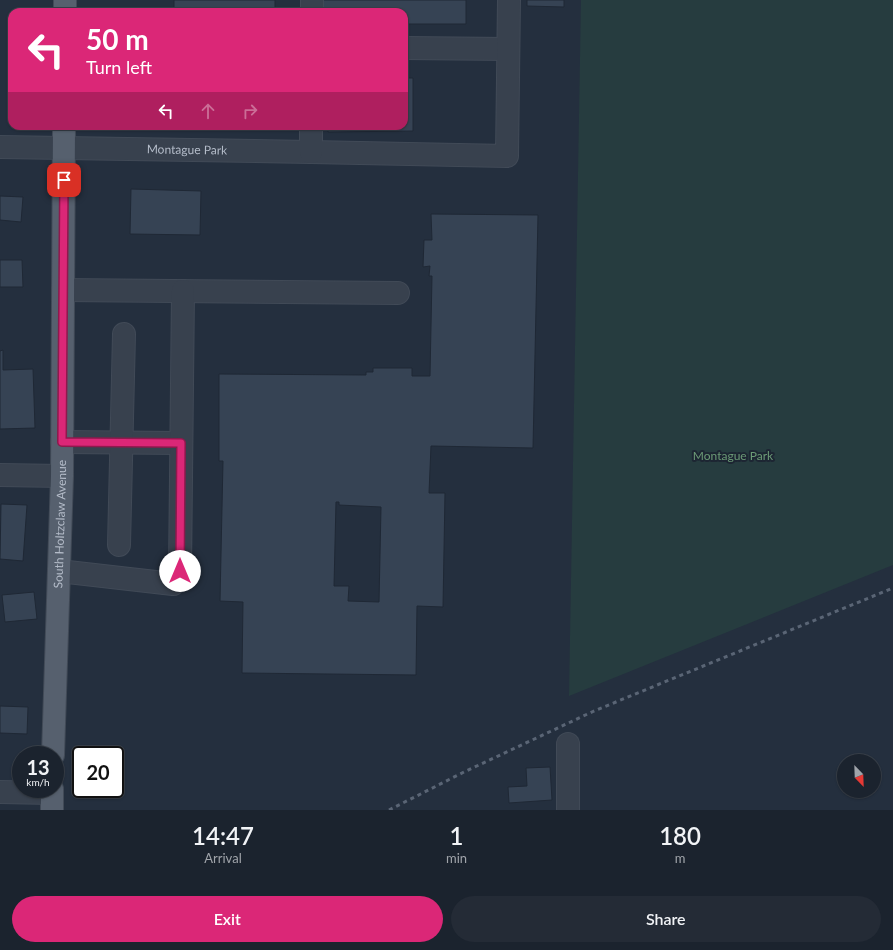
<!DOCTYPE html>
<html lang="en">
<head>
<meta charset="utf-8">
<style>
  body { margin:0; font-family:Lato,sans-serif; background:#242b36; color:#f1f3f6; height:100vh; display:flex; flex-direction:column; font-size:15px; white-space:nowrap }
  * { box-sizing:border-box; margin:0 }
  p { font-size:13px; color:#a0a4aa }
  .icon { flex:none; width:22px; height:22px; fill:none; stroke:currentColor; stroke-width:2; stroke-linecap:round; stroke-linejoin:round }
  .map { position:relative; height:810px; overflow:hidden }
  .side { display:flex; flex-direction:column; background:#1b232e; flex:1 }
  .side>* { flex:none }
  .top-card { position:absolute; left:8px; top:8px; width:400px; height:122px; border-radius:12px; box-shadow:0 1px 3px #0004,0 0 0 1px #39404a; background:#db2777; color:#fff; overflow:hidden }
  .needle { width:26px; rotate:157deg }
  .buttons { position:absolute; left:837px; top:754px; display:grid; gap:8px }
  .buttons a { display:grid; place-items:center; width:44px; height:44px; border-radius:50%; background:#1b232e; box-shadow:0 1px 3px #0004,0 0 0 1px #39404a; font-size:20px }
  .speed { position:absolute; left:12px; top:746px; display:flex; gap:8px; font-size:20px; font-weight:700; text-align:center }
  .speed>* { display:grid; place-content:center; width:52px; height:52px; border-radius:50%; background:#1b232e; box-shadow:0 1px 3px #0004,0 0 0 1px #39404a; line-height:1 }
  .speed small { font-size:10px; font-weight:400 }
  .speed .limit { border:2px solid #111; border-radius:6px; background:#fff; color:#111 }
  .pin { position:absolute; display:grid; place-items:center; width:34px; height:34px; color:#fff; margin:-17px; border-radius:8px; box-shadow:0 2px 6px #0006 }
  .me { position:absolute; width:44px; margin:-22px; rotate:0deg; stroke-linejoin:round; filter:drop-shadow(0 0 3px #0008) }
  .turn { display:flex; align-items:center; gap:14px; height:84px; padding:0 12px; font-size:18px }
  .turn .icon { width:52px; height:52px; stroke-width:2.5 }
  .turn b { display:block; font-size:28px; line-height:34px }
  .lanes { display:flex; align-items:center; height:38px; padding:0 12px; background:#0003; justify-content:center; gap:20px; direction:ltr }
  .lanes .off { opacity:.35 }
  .eta { display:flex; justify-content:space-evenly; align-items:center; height:68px; text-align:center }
  .eta b { font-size:24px; font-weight:600; line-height:28px }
  .action { display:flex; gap:8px; margin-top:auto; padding:8px 12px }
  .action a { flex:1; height:46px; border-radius:24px; background:#db2777; color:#fff; font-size:16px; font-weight:600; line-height:46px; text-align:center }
  .action a+a { background:#242b36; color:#f1f3f6 }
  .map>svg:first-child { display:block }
  .green { fill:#263c3f }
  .building { fill:#364354; stroke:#1f2835; fill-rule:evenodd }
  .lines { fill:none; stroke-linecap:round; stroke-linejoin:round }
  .minor-casing { stroke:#414a57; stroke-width:24 }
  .major-casing { stroke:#414a57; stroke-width:24 }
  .minor { stroke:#38414e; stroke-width:22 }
  .major { stroke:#56606e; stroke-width:22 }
  .rail { stroke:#5a6575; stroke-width:3; stroke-dasharray:4 4; stroke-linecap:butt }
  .route-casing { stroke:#8e194d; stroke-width:10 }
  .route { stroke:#db2777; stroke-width:7 }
  .labels { text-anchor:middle; stroke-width:4; stroke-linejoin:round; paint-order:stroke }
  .street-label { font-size:12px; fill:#b4bcc9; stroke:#1d2633 }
  .park-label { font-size:12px; fill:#6b9a76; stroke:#1d2633 }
</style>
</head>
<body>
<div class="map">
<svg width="893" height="810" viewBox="0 0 893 810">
  <rect width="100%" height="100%" fill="#242f3e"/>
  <!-- green -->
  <path class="green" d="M581 0H893V565L569 696Z"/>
  <!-- building -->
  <g class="building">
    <rect x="174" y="0" width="101" height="12"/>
    <path d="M319 0H466V24H404V12H319Z"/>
    <path d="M527 0H564V7L527 6Z"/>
    <path d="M404 78H413V131L328 132V126H404Z"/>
    <path d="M131 189 201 191 200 235 130 234Z"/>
    <path d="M0 196 23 197 21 222 0 220Z"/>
    <path d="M431 214 538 215 533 448 431 446 429 493H445L443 607 417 606 416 675 242 673 243 602 220 601 223 461H219V374L366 375V372H373V368H412V376H430L432 276H429L430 266 423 267 424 240H432ZM336 502H339V505L381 507 379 602 348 601 349 586H334Z"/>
    <path d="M0 260H22L23 287H0Z"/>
    <path d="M3 350V370L33 369 35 428 0 429V351Z"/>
    <path d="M1 504 27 505 23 561 0 559Z"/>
    <path d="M34 592 37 619 5 622 2 595Z"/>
    <path d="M0 706 28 707 27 734 0 733Z"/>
    <path d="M550 767 552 800 509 803 508 787 527 786 526 768Z"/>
  </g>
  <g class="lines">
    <!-- minor casing -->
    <g class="minor-casing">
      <g id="minor">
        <path d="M312 12V0"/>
        <path d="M404 48 508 49"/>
        <path id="s1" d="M0 147 311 152 507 156 509 0"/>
        <path d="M311 152V126"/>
        <path d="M63 290 398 293"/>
        <path d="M62 442 181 443"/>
        <path d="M0 475 62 476"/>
        <path d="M119 545 124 334"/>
        <path d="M59 571 173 584 180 571 183 291"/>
        <path d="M568 744V810"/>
        <path d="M0 792 52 793"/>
      </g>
    </g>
    <!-- major casing -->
    <g class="major-casing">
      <g id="major">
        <path d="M65 12V0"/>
        <path id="s2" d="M53 755 62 476 64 126"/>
        <path d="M52 810V789"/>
      </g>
    </g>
    <!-- minor -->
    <use href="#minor" class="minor"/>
    <!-- major -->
    <use href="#major" class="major"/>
    <!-- rail -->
    <path class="rail" d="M389 810 464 772 594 711 893 588"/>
  </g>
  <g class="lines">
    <!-- route casing -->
    <g class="route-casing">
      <path id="route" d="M64 180 62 442 181 443 180 571"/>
    </g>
    <!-- route -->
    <use href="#route" class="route"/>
  </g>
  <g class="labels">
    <!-- street labels -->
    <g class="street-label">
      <text dy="4" stroke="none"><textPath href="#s1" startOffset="187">Montague Park</textPath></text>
      <text dy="4" stroke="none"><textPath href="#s2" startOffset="231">South Holtzclaw Avenue</textPath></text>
    </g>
    <!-- park labels -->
    <g class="park-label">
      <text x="733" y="460">Montague Park</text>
    </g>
  </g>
</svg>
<div class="buttons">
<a><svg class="needle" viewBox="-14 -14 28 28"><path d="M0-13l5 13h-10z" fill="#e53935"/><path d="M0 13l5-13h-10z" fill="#a0a4aa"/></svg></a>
</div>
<div class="speed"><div>13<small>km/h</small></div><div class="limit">20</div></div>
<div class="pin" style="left:64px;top:180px;background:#d93025"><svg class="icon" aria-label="arrive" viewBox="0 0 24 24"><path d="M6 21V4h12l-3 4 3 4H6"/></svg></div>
<svg class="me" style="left:180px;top:571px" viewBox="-20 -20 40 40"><circle r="19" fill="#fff"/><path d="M0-13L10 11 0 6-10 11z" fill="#db2777"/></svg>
<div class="top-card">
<div class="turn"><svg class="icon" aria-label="left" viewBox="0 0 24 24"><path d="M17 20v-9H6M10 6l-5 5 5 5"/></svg><div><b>50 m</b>Turn left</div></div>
<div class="lanes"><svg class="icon" aria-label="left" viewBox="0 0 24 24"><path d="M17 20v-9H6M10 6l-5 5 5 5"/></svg><svg class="icon off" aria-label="ahead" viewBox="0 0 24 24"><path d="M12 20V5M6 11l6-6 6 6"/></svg><svg class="icon off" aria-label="right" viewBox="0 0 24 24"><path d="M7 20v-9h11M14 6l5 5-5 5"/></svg></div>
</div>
</div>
<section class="side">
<div class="eta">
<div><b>14:47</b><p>Arrival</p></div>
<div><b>1</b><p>min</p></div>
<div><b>180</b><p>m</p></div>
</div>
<div class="action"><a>Exit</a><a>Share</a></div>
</section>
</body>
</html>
